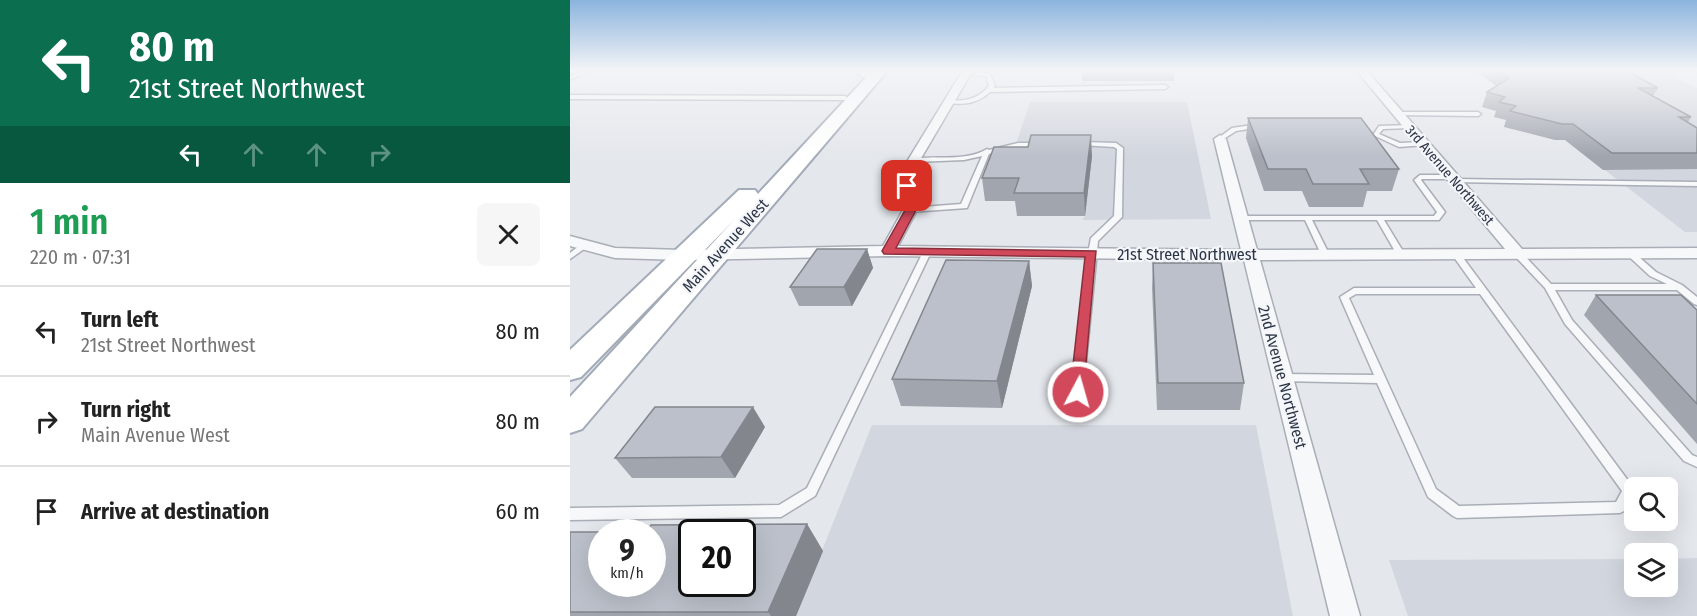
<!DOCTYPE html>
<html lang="en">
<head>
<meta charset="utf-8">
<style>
  body { margin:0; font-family:"Fira Sans Condensed",sans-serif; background:#f6f6f6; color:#222; height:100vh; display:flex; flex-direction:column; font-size:22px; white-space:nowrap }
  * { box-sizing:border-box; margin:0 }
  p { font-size:20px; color:#767676 }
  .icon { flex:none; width:33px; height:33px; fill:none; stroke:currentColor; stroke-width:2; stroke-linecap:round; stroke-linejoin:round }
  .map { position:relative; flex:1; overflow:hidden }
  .panel { display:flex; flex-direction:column; background:#fff; width:570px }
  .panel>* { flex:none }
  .guide { background:#0b6e4f; color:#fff; overflow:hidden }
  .tools { position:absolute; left:1054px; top:477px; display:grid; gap:12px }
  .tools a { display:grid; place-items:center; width:54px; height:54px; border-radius:9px; background:#fff; box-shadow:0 6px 24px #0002; font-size:30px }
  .speed { position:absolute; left:18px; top:519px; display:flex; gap:12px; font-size:30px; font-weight:700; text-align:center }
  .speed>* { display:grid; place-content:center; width:78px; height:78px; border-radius:50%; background:#fff; box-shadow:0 6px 24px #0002; line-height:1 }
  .speed small { font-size:15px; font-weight:400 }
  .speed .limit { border:3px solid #111; border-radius:9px; background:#fff; color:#111 }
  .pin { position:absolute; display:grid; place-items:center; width:51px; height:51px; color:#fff; margin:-26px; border-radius:12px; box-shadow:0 3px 9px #0006 }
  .me { position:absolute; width:66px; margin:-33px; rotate:6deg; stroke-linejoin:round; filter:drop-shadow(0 0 4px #0008) }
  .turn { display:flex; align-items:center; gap:21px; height:126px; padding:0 30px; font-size:27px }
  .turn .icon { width:78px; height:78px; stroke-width:2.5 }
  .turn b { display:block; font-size:42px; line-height:51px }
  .lanes { display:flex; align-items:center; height:57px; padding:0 30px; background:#0003; justify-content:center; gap:30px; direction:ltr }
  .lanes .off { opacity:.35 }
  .round { display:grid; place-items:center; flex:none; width:63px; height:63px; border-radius:9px; background:#f6f6f6 }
  .summary { display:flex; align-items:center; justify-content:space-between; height:102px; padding:0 30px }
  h1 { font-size:36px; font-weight:600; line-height:45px; color:#1e9e55 }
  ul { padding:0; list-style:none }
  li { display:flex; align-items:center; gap:18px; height:90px; padding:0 30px; border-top:2px solid #e0e0e0 }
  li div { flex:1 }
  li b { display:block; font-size:22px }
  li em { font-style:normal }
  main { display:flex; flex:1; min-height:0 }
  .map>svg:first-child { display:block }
  .built { fill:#d2d6de }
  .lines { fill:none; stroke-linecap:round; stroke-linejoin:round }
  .service-casing { stroke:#a9aeb7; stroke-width:3 }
  .minor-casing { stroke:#a9aeb7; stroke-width:3 }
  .primary-casing { stroke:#a3abb8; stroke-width:4 }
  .motorway-casing { stroke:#8b94a3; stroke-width:3 }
  .service { fill:#f7f8fa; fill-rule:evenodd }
  .minor { fill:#f7f8fa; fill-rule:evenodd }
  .primary { fill:#fff; fill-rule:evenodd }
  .motorway { fill:#fff; fill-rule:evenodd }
  .wall { fill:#a1a5ae }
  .shaded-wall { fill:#83868d }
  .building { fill:#bbc0ca; stroke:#83868d; stroke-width:1.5; fill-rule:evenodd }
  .route { fill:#d1495b; stroke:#882f3b; stroke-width:1.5 }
  .labels { text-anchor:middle; stroke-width:4.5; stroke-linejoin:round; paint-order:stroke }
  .far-street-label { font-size:14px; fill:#2b3445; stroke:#f4f6f9 }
  .street-label { font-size:16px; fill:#2b3445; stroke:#f4f6f9 }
</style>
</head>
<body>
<main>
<section class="panel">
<div class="guide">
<div class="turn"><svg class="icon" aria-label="left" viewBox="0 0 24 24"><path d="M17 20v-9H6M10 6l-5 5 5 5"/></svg><div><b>80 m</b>21st Street Northwest</div></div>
<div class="lanes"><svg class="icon" aria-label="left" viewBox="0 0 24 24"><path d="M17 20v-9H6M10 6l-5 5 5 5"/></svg><svg class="icon off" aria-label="ahead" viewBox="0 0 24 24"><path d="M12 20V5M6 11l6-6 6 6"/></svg><svg class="icon off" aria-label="ahead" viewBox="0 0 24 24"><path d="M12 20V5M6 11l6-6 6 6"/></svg><svg class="icon off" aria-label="right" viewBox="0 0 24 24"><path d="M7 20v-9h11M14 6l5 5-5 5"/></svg></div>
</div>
<div class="summary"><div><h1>1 min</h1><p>220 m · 07:31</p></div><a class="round"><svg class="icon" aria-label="close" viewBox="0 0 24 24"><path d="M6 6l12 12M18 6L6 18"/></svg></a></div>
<ul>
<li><svg class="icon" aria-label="left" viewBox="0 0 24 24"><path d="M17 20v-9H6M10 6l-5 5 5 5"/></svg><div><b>Turn left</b><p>21st Street Northwest</p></div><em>80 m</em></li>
<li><svg class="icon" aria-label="right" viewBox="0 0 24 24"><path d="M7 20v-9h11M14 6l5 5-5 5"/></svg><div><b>Turn right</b><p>Main Avenue West</p></div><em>80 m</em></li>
<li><svg class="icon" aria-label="arrive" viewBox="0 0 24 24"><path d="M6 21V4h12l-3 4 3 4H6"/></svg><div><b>Arrive at destination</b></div><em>60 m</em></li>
</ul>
</section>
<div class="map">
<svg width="1127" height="616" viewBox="0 0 1127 616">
  <rect width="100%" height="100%" fill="#e4e7ec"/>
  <!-- built -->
  <g class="built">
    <path d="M906 70H1091L1127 88V232H1115Z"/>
    <path d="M460 102H617L641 219 512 220 515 216 442 156Z"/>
    <path d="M302 425H686L723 616H226Z"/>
    <path d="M1127 558V616H838L819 560 1065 559V586H1098V559Z"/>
  </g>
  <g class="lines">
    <!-- service casing -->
    <g class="service-casing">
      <g id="service">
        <path d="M15 70H21L0 80V77Z"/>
        <path d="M394 72 420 74 425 86 423 88 595 85 598 87 595 89 420 92C407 104 393 105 376 103V101L378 100C395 102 408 99 419 86L416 76 396 74H394Z"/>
        <path d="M0 95 275 96 278 98 275 100 0 99Z"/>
        <path d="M828 112H908L911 114 908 116 826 115 825 114Z"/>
        <path d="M689 124 691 125V127L666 131 652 140 647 139 662 128Z"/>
        <path d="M839 125 842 127 841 128 813 129 809 134 830 143 853 142 856 144 855 145 829 147 803 135 809 126Z"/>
        <path d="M512 142 546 143 553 148 552 217 528 241 513 392 512 395 508 396 504 395 503 392 518 253 521 238 544 216 547 149 544 147 510 145 509 144Z"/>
        <path d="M448 143H471L474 145 471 147H448L419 154 397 208 340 212 336 210 340 208 391 204 412 156 394 160 344 162 341 160 342 159C365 155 396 162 417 149L419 150Z"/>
        <path d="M850 175H882L885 177 882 179H852L851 180 875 212 869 220H814L834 253 830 255 826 253 807 220H742L759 254 755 256 751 254 735 220H671L667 218 671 216H864L867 212 844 180Z"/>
        <path d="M885 179 1127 182V186L883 182V180Z"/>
        <path d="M14 242H17L21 244 0 259V253Z"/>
        <path d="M354 250H357L361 252 245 496 211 517 0 520V508L209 505 237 488Z"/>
        <path d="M943 250H949L981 284H1097L1080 276 1054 252 1058 250H1061L1086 272 1112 285 1127 297V305L1124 304 1107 290H985L1002 320 1122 455 1127 457V467L1114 461 995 324 975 288 943 254 942 252Z"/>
        <path d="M882 251H888L1062 486 1064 490 1054 511 1050 513 887 518 883 516 858 497 807 383 709 381 708 378 709 375 713 374 804 375 770 297 784 288H906L881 253ZM786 294H910L1052 491 1046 502 889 506 866 489 779 298Z"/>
      </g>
    </g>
    <!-- minor casing -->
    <g class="minor-casing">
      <path id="minor" d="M393 70H403L350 160 344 186 347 210 328 246 671 250 644 139 650 135 656 139 687 250 935 249 786 70H796L952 249 1127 248V258L690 260 790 616H760L674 260 318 256 113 260 45 258 0 246V236L45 248 113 250 313 246 333 210 330 186 338 160Z"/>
    </g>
    <!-- primary casing -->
    <g class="primary-casing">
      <path id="primary" d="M303 70H318L12 429 0 433V397L165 219 11 377 0 380V350L169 190H185L188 194Z"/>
    </g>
    <!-- motorway casing -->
    <g class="motorway-casing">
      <path id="motorway" d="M291 70H310L303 78 297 79 288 74Z"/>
    </g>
    <!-- service -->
    <use href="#service" class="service"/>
    <!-- minor -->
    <use href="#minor" class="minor"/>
    <!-- primary -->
    <use href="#primary" class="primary"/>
    <!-- motorway -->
    <use href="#motorway" class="motorway"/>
  </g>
  <!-- wall -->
  <g class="wall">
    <rect x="512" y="70" width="92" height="11"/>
    <path d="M905 70H1055L1088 88 1083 96 1121 117 1118 122 1127 128V169L1033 170 995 140H985L934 127 936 120 924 117 926 111 912 107 917 92 926 86Z"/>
    <path d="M678 118 829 169 822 191H797L793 207H739L732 191H694L676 138Z"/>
    <path d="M522 156 515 216H447L445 201H415L412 178Z"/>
    <path d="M297 249 303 268 282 306H229L220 287Z"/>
    <path d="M459 261 462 286 432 408 331 406 322 379Z"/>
    <path d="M583 263 674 383 670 410H587L582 288Z"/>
    <path d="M1026 295 1127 310V444L1014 315Z"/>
    <path d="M195 427 165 478H62L45 458Z"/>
    <path d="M237 524 253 551 226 616H0V532H76Z"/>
  </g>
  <!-- shaded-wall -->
  <g class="shaded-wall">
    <path d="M521 135 522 156 515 216 514 193Z"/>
    <path d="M297 249 303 268 282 306 274 287Z"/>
    <path d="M459 261 462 286 432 408 427 381Z"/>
    <path d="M183 407 195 427 165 478 151 457Z"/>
    <path d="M237 524 253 551 226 616H201L198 612Z"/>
  </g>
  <!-- building -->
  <g class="building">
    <path d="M928 70H1055L1088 88H1068L1121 117H1109L1127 128V153H1042L1003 124H992L940 111 946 106 929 102 935 97 917 92 939 78Z"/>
    <path d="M678 118H791L829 169H790L799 184H743L736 169H698Z"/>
    <path d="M461 135H521L514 193H444L449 178H412L424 147H458Z"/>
    <path d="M247 249H297L274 287H220Z"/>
    <path d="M376 260 459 261 427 381 322 379Z"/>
    <path d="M583 263H651L674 383H588Z"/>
    <path d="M1026 295H1111L1127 310V404Z"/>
    <path d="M85 407H183L151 457 45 458Z"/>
    <path d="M237 524 198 612H0V532H76L81 525ZM32 532H82V584H32ZM122 532H172V584H122Z"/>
  </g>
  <!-- sky -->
  <linearGradient id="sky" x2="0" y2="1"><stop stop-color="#8bb4dd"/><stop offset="0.45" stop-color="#f3f4f6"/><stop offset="1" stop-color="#f3f4f6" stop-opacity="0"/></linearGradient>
  <rect width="1127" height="156" fill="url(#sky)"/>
  <!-- route -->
  <path class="route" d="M337 183 343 186 346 210 326 248 526 251 513 396 508 398 500 392 515 257 314 254 312 251 335 210 332 186Z"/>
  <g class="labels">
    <!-- far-street labels -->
    <g class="far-street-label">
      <text transform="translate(880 175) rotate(49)" y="5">3rd Avenue Northwest</text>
    </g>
    <!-- street labels -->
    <g class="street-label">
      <text transform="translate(155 245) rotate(-48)" y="6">Main Avenue West</text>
      <text x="617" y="260">21st Street Northwest</text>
      <text transform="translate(713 377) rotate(75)" y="6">2nd Avenue Northwest</text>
    </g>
  </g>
</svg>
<div class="tools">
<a><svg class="icon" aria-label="search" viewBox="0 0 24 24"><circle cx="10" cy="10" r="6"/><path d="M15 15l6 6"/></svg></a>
<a><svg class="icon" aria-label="layers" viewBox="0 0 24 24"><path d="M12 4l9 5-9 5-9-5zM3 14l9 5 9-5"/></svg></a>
</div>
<div class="speed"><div>9<small>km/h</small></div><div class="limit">20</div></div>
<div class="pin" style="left:337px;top:186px;background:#d93025"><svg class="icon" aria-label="arrive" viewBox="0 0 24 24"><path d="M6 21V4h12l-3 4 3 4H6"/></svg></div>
<svg class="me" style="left:508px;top:392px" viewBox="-20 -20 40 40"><circle r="17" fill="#d1495b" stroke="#fff" stroke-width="3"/><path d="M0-11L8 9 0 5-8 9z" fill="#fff"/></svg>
</div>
</main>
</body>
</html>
